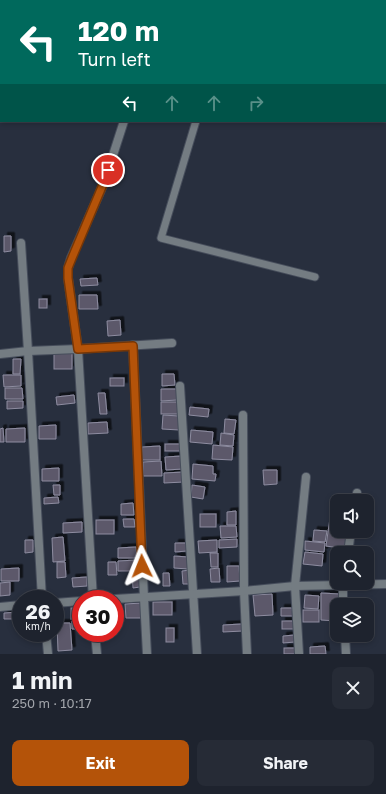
<!DOCTYPE html>
<html lang="en">
<head>
<meta charset="utf-8">
<style>
  body { margin:0; font-family:"Golos Text",sans-serif; background:#262b36; color:#f1f3f6; height:100vh; display:flex; flex-direction:column; font-size:15px; white-space:nowrap }
  * { box-sizing:border-box; margin:0 }
  p { font-size:13px; color:#a1a4aa }
  .icon { flex:none; width:22px; height:22px; fill:none; stroke:currentColor; stroke-width:2; stroke-linecap:round; stroke-linejoin:round }
  .map { position:relative; height:654px; overflow:hidden }
  .drawer { display:flex; flex-direction:column; background:#1e232e; flex:1 }
  .drawer>* { flex:none }
  .hud { position:absolute; left:0px; top:0px; width:386px; height:122px; box-shadow:0 2px 6px #0003,0 0 0 1px #3c404a; background:#00695c; color:#fff; overflow:hidden }
  .fabs { position:absolute; left:330px; top:494px; display:grid; gap:8px }
  .fabs a { display:grid; place-items:center; width:44px; height:44px; border-radius:8px; background:#1e232e; box-shadow:0 2px 6px #0003,0 0 0 1px #3c404a; font-size:20px }
  .speed { position:absolute; left:12px; top:590px; display:flex; gap:8px; font-size:20px; font-weight:700; text-align:center }
  .speed>* { display:grid; place-content:center; width:52px; height:52px; border-radius:50%; background:#1e232e; box-shadow:0 2px 6px #0003,0 0 0 1px #3c404a; line-height:1 }
  .speed small { font-size:10px; font-weight:400 }
  .speed .limit { border:6px solid #d22; background:#fff; color:#111 }
  .pin { position:absolute; display:grid; place-items:center; width:34px; height:34px; color:#fff; margin:-17px; border:2px solid #fff; border-radius:50%; box-shadow:0 1px 4px #0007 }
  .me { position:absolute; width:44px; margin:-22px; rotate:358deg; stroke-linejoin:round; filter:drop-shadow(0 0 3px #0008) }
  .turn { display:flex; align-items:center; gap:14px; height:84px; padding:0 12px; font-size:18px }
  .turn .icon { width:52px; height:52px; stroke-width:2.5 }
  .turn b { display:block; font-size:28px; line-height:34px }
  .lanes { display:flex; align-items:center; height:38px; padding:0 12px; background:#0003; justify-content:center; gap:20px; direction:ltr }
  .lanes .off { opacity:.35 }
  .round { display:grid; place-items:center; flex:none; width:42px; height:42px; border-radius:8px; background:#262b36 }
  .overview { display:flex; align-items:center; justify-content:space-between; height:68px; padding:0 12px }
  h1 { font-size:24px; font-weight:700; line-height:30px }
  .action { display:flex; gap:8px; margin-top:auto; padding:8px 12px }
  .action a { flex:1; height:46px; border-radius:8px; background:#b45309; color:#fff; font-size:16px; font-weight:700; line-height:46px; text-align:center }
  .action a+a { background:#262b36; color:#f1f3f6 }
  .map>svg:first-child { display:block }
  .building { fill:#5b596b; stroke:#8e8ca0; filter:url(#shadow) }
  .lines { fill:none; stroke-linecap:round; stroke-linejoin:round }
  .service-casing { stroke:#464d5b; stroke-width:9 }
  .minor-casing { stroke:#464d5b; stroke-width:10 }
  .service { stroke:#747c82; stroke-width:7 }
  .minor { stroke:#747c82; stroke-width:8 }
  .route-casing { stroke:#753606; stroke-width:10 }
  .route { stroke:#b45309; stroke-width:7 }
</style>
</head>
<body>
<div class="map">
<svg width="386" height="654" viewBox="0 0 386 654">
  <defs>
    <filter id="shadow"><feDropShadow dx="3.5" dy="-3.5" stdDeviation="0" flood-color="#0009"/></filter>
  </defs>
  <rect width="100%" height="100%" fill="#282f3e"/>
  <!-- building -->
  <g class="building">
    <rect x="2" y="0" width="30" height="1"/>
    <path d="M36 0H67L66 1H36Z"/>
    <rect x="69" y="0" width="33" height="1"/>
    <path d="M230 0H282L281 1H229Z"/>
    <path d="M4 236H11V251L4 252Z"/>
    <path d="M97 278 98 285 81 286 80 279Z"/>
    <path d="M79 295H97L98 309H79Z"/>
    <rect x="39" y="299" width="8" height="9"/>
    <path d="M120 320 121 335 108 336 107 321Z"/>
    <rect x="54" y="352" width="18" height="17"/>
    <path d="M13 359H21L20 374H13Z"/>
    <path d="M162 374H174L175 385 162 386Z"/>
    <path d="M3 375H21V386L4 387Z"/>
    <rect x="110" y="378" width="14" height="8"/>
    <path d="M5 388H22L23 399H5Z"/>
    <path d="M161 389H177V400L161 401Z"/>
    <path d="M98 393H105L107 414H100Z"/>
    <path d="M74 395 75 403 57 405 56 397Z"/>
    <path d="M7 401H23V408L7 409Z"/>
    <rect x="161" y="402" width="17" height="12"/>
    <path d="M190 407 209 409 208 417 189 415Z"/>
    <path d="M163 415 179 416V430L162 429Z"/>
    <path d="M225 419 236 420 234 434 224 433Z"/>
    <path d="M107 422 108 433 88 434V423Z"/>
    <path d="M56 425V439H39V426Z"/>
    <path d="M3 428 4 442H0V429Z"/>
    <path d="M25 428V442H6V429Z"/>
    <path d="M191 430 213 432 212 444 190 442Z"/>
    <path d="M221 433 234 435 233 446 220 445Z"/>
    <rect x="165" y="444" width="16" height="7"/>
    <path d="M213 445 233 447 232 460 212 459Z"/>
    <path d="M160 446V460H142V447Z"/>
    <path d="M182 456 183 469 166 470 165 457Z"/>
    <path d="M161 461 162 476H143V462Z"/>
    <path d="M193 464 213 466V474H216L215 481 192 479Z"/>
    <path d="M59 468V481H42V469Z"/>
    <path d="M263 470H277V484L264 485Z"/>
    <path d="M184 472V482L164 483V473Z"/>
    <path d="M53 485H60V495H54Z"/>
    <path d="M192 485 205 487 203 499 191 497Z"/>
    <path d="M58 497 59 503 44 504V498Z"/>
    <path d="M133 503 134 515H121V504Z"/>
    <path d="M236 511V525H227V512Z"/>
    <rect x="200" y="514" width="16" height="13"/>
    <path d="M330 518 337 519V531H348L346 549 326 546Z"/>
    <path d="M123 519H134L135 527H124Z"/>
    <rect x="96" y="520" width="18" height="14"/>
    <path d="M82 522V532L63 533V523Z"/>
    <path d="M220 526H236L237 537 221 538Z"/>
    <path d="M314 530 327 531 325 542 313 541Z"/>
    <path d="M63 537 65 561 53 562 52 538Z"/>
    <path d="M237 539V547L219 548V540Z"/>
    <path d="M25 540H33V552L25 553Z"/>
    <path d="M217 540V552L199 553 198 541Z"/>
    <path d="M305 541 325 543 324 552 305 550Z"/>
    <path d="M175 543H187V551L175 552Z"/>
    <path d="M136 547 137 558H118V548Z"/>
    <path d="M305 552 323 554 322 566 303 564Z"/>
    <path d="M210 553H218V567H211Z"/>
    <path d="M174 556 188 557V569L174 568Z"/>
    <path d="M137 560 138 571H118V561Z"/>
    <path d="M57 562H65L66 577 57 578Z"/>
    <path d="M108 562H116L117 575H108Z"/>
    <path d="M227 566H239L240 581 227 582Z"/>
    <path d="M19 568V581H1V569Z"/>
    <path d="M219 568 220 582H211L210 569Z"/>
    <path d="M190 570V584H183L182 571Z"/>
    <path d="M138 572 140 587 133 588 132 573Z"/>
    <path d="M163 573H169L170 586H163Z"/>
    <path d="M87 577V586L73 587 72 578Z"/>
    <path d="M10 582V595L0 596V583Z"/>
    <path d="M321 593 340 594 339 605H337V621L321 620Z"/>
    <path d="M272 594 273 615 255 616 253 595Z"/>
    <path d="M305 595 319 596 318 609 304 608Z"/>
    <rect x="153" y="602" width="19" height="13"/>
    <path d="M142 603 143 618H126L125 604Z"/>
    <rect x="71" y="608" width="10" height="11"/>
    <path d="M281 608H292L293 616H281Z"/>
    <rect x="303" y="610" width="16" height="12"/>
    <path d="M19 612V619H4V613Z"/>
    <path d="M81 620V629H72V621Z"/>
    <rect x="282" y="621" width="12" height="8"/>
    <path d="M57 623H70L72 650 58 651Z"/>
    <path d="M242 624 243 631 223 632V625Z"/>
    <rect x="166" y="628" width="8" height="14"/>
    <path d="M295 635V642L283 643V636Z"/>
    <path d="M325 646 326 654H310V647Z"/>
    <rect x="284" y="648" width="11" height="6"/>
  </g>
  <g class="lines">
    <!-- service casing -->
    <g class="service-casing">
      <path id="service" d="M196 121 161 238 315 277"/>
    </g>
    <!-- minor casing -->
    <g class="minor-casing">
      <g id="minor">
        <path d="M216 1 217 0"/>
        <path d="M292 1 293 0"/>
        <path d="M331 1 332 0"/>
        <path d="M0 25H1"/>
        <path d="M0 56 1 53"/>
        <path d="M21 243 28 351 42 599"/>
        <path d="M133 345 144 598 147 654"/>
        <path d="M0 354 28 351 78 349 172 343"/>
        <path d="M180 386 197 654"/>
        <path d="M243 415 244 591 247 654"/>
        <path d="M356 501 357 493"/>
        <path d="M348 553 351 531"/>
        <path d="M343 583V605"/>
        <path d="M93 599 78 349 68 278V268L71 258 104 183 124 121"/>
        <path d="M115 599 244 591 295 586 386 584"/>
        <path d="M55 603 81 601"/>
        <path d="M0 607 21 605"/>
        <path d="M46 633 48 654"/>
        <path d="M95 633 97 654"/>
        <path d="M345 635 346 654"/>
        <path d="M299 654 295 586 306 477"/>
      </g>
    </g>
    <!-- service -->
    <use href="#service" class="service"/>
    <!-- minor -->
    <use href="#minor" class="minor"/>
  </g>
  <g class="lines">
    <!-- route casing -->
    <g class="route-casing">
      <path id="route" d="M108 170 104 182 72 258 68 268V278L78 349 133 346 142 566"/>
    </g>
    <!-- route -->
    <use href="#route" class="route"/>
  </g>
</svg>
<div class="fabs">
<a><svg class="icon" aria-label="sound" viewBox="0 0 24 24"><path d="M4 9h4l5-4v14l-5-4H4zM17 9q2 3 0 6"/></svg></a>
<a><svg class="icon" aria-label="search" viewBox="0 0 24 24"><circle cx="10" cy="10" r="6"/><path d="M15 15l6 6"/></svg></a>
<a><svg class="icon" aria-label="layers" viewBox="0 0 24 24"><path d="M12 4l9 5-9 5-9-5zM3 14l9 5 9-5"/></svg></a>
</div>
<div class="speed"><div>26<small>km/h</small></div><div class="limit">30</div></div>
<div class="pin" style="left:108px;top:170px;background:#d93025"><svg class="icon" aria-label="arrive" viewBox="0 0 24 24"><path d="M6 21V4h12l-3 4 3 4H6"/></svg></div>
<svg class="me" style="left:142px;top:566px" viewBox="-20 -20 40 40"><path d="M0-17L14 15 0 8-14 15z" fill="#b45309" stroke="#fff" stroke-width="4"/></svg>
<div class="hud">
<div class="turn"><svg class="icon" aria-label="left" viewBox="0 0 24 24"><path d="M17 20v-9H6M10 6l-5 5 5 5"/></svg><div><b>120 m</b>Turn left</div></div>
<div class="lanes"><svg class="icon" aria-label="left" viewBox="0 0 24 24"><path d="M17 20v-9H6M10 6l-5 5 5 5"/></svg><svg class="icon off" aria-label="ahead" viewBox="0 0 24 24"><path d="M12 20V5M6 11l6-6 6 6"/></svg><svg class="icon off" aria-label="ahead" viewBox="0 0 24 24"><path d="M12 20V5M6 11l6-6 6 6"/></svg><svg class="icon off" aria-label="right" viewBox="0 0 24 24"><path d="M7 20v-9h11M14 6l5 5-5 5"/></svg></div>
</div>
</div>
<section class="drawer">
<div class="overview"><div><h1>1 min</h1><p>250 m · 10:17</p></div><a class="round"><svg class="icon" aria-label="close" viewBox="0 0 24 24"><path d="M6 6l12 12M18 6L6 18"/></svg></a></div>
<div class="action"><a>Exit</a><a>Share</a></div>
</section>
</body>
</html>
